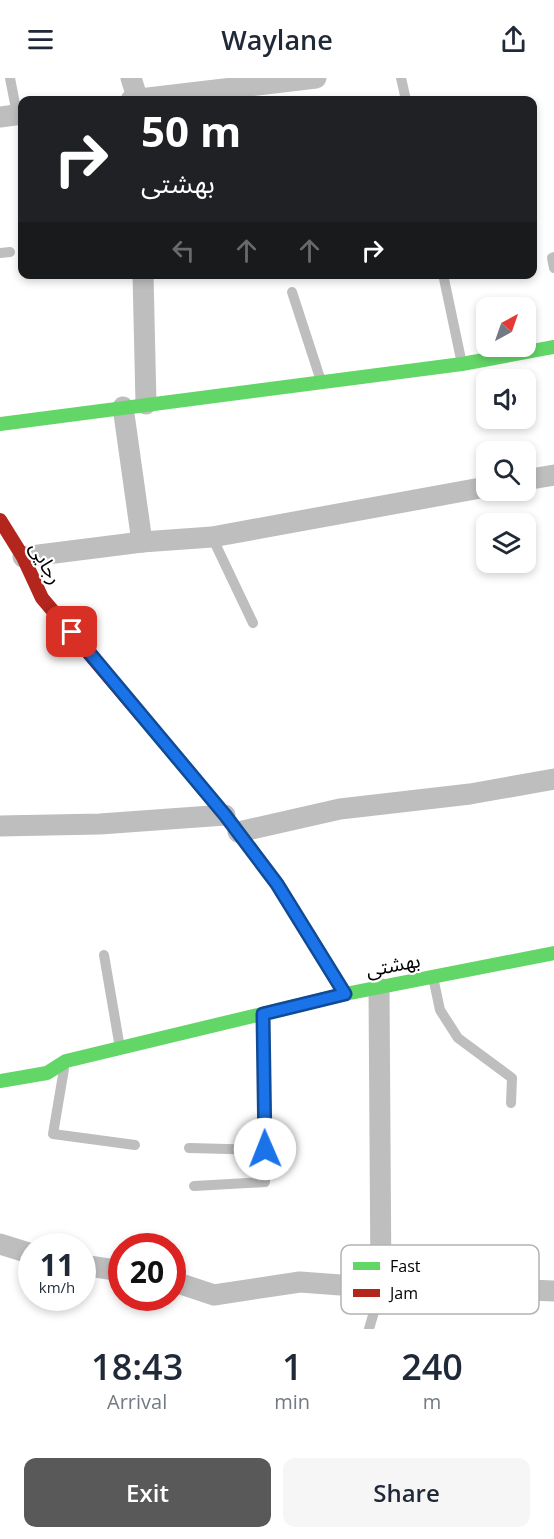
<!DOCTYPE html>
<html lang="en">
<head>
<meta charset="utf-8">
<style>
  body { margin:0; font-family:"Open Sans","Noto Sans Arabic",sans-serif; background:#f6f6f7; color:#1f2937; height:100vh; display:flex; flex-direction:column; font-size:22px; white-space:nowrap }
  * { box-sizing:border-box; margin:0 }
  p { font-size:20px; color:#747a83 }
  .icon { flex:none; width:33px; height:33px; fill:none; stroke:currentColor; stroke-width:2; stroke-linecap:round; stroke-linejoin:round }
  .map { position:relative; height:1251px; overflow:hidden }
  .side { display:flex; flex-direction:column; background:#fff; flex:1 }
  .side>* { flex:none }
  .hud { position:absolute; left:18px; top:18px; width:519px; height:183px; border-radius:12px; box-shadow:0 3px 9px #0003; background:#202124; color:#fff; overflow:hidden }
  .needle { width:39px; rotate:40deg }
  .controls { position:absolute; left:476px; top:219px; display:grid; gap:12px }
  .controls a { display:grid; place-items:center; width:60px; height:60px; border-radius:12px; background:#fff; box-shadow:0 3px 9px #0003; font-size:30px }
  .speed { position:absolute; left:18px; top:1155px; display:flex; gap:12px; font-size:30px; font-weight:700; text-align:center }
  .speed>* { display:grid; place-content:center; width:78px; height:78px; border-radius:50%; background:#fff; box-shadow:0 3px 9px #0003; line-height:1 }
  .speed small { font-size:15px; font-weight:400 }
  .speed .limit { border:9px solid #d22; background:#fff; color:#111 }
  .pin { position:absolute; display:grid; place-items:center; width:51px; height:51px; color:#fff; margin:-26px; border-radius:12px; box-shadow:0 3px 9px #0006 }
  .me { position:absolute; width:66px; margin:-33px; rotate:359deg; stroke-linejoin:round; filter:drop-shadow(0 0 4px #0008) }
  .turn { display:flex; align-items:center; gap:21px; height:126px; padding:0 24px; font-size:27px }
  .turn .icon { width:78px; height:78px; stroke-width:2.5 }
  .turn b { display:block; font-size:42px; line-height:51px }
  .lanes { display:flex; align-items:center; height:57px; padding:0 24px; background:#0003; justify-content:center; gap:30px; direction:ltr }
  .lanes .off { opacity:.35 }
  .eta { display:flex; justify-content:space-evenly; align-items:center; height:102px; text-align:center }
  .eta b { font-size:36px; font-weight:600; line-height:42px }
  .primary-button { display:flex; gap:12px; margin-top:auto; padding:12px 24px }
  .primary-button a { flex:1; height:69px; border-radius:12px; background:#595959; color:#fff; font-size:24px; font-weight:600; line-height:69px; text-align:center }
  .primary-button a+a { background:#f6f6f7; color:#1f2937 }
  header { display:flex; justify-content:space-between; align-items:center; height:78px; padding:0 24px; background:#fff; font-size:27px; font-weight:600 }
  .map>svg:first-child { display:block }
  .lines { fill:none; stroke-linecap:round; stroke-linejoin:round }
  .lane { stroke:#bebebe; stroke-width:10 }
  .street { stroke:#bebebe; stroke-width:21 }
  .fast { stroke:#63d668; stroke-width:14 }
  .jam { stroke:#b3261e; stroke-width:14 }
  .route-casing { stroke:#114b97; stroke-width:15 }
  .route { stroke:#1a73e8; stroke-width:10 }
  .labels { text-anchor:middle; stroke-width:4.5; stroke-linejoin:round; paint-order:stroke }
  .street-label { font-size:20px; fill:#000; stroke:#fff }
  .key { fill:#fff; stroke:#b2b2b2; stroke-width:1.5 }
  .key-label { font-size:16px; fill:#000 }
</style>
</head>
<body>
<header><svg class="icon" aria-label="menu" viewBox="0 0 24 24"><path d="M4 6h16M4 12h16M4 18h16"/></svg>Waylane<svg class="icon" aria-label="share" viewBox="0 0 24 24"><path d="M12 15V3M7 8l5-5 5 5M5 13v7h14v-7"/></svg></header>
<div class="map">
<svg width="554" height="1251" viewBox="0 0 554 1251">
  <rect width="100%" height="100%" fill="#fff"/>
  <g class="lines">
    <!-- lane -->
    <g class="lane">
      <path d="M10 0 17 36"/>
      <path d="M401 0 406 22"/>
      <path d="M0 175 10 174"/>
      <path d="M554 179 552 180 554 190"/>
      <path d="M443 196 462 286"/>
      <path d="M292 214 321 303"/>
      <path d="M212 459 253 545"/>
      <path d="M104 877 120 970"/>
      <path d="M433 899 440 932 458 960 512 1000 511 1025"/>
      <path d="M64 991 53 1056 135 1067"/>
      <path d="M189 1070 265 1072"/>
      <path d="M194 1108 265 1104 263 939"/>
      <path d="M369 1251 381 1210"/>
    </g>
    <!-- street -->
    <g class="street">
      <path d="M131 0 138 22"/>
      <path d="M131 22 316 0"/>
      <path d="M0 39 22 36"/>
      <path d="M143 196 146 326"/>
      <path d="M123 329 142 464"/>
      <path d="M525 402 554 397"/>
      <path d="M23 479 142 464 212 459 486 409"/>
      <path d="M0 748 100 746 225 737"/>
      <path d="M238 754 340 731 470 716 554 701"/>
      <path d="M379 910 381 1210"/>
      <path d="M0 1166 32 1176"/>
      <path d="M82 1187 122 1193"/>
      <path d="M172 1203 214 1217 300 1204 381 1210 427 1208 554 1213"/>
    </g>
    <!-- fast -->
    <g class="fast">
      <path d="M0 346 462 286 554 269"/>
      <path d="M140 636 225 737 277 806 345 916"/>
      <path d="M0 1003 47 995 66 983 345 916 554 875"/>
    </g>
    <!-- jam -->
    <path class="jam" d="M0 442 23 479 42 520 140 636"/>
  </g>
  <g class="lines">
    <!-- route casing -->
    <g class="route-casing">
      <path id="route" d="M72 554 225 737 277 806 345 916 263 936 265 1071"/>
    </g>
    <!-- route -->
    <use href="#route" class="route"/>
  </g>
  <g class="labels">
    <!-- street labels -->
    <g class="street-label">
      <text transform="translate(46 485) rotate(61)" y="7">رجایی</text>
      <text transform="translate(393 887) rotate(-11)" y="7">بهشتی</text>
    </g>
  </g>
  <!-- legend -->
  <rect x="341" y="1167" width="198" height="69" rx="9" class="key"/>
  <rect x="353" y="1184" width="27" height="8" fill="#63d668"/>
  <rect x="353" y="1211" width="27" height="8" fill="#b3261e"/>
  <g class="key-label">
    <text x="390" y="1194">Fast</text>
    <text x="390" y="1221">Jam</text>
  </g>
</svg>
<div class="controls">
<a><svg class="needle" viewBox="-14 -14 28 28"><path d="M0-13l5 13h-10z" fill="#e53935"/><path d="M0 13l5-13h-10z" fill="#747a83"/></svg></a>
<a><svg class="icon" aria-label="sound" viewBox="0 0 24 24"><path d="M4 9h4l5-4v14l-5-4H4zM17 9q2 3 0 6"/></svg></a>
<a><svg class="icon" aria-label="search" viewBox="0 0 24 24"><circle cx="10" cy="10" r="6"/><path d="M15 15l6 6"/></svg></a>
<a><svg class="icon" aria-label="layers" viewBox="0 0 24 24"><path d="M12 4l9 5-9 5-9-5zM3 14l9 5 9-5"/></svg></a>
</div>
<div class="speed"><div>11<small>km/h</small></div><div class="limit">20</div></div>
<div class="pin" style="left:72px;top:554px;background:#d93025"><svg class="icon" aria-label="arrive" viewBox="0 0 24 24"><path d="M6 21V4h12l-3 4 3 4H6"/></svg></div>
<svg class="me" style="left:265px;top:1071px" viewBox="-20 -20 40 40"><circle r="19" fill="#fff"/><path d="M0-13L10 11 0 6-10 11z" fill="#1a73e8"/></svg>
<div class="hud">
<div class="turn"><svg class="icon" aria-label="right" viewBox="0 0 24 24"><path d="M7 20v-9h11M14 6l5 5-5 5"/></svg><div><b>50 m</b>بهشتی</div></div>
<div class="lanes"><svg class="icon off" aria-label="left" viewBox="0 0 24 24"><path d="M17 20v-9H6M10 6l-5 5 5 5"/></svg><svg class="icon off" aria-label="ahead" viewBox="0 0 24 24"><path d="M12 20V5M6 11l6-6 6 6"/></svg><svg class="icon off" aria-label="ahead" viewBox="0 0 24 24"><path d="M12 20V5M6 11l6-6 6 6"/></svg><svg class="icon" aria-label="right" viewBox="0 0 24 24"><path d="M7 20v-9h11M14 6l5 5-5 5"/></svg></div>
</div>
</div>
<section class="side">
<div class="eta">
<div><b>18:43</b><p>Arrival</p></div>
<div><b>1</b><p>min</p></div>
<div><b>240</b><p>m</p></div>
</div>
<div class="primary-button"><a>Exit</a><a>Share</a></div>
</section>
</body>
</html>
